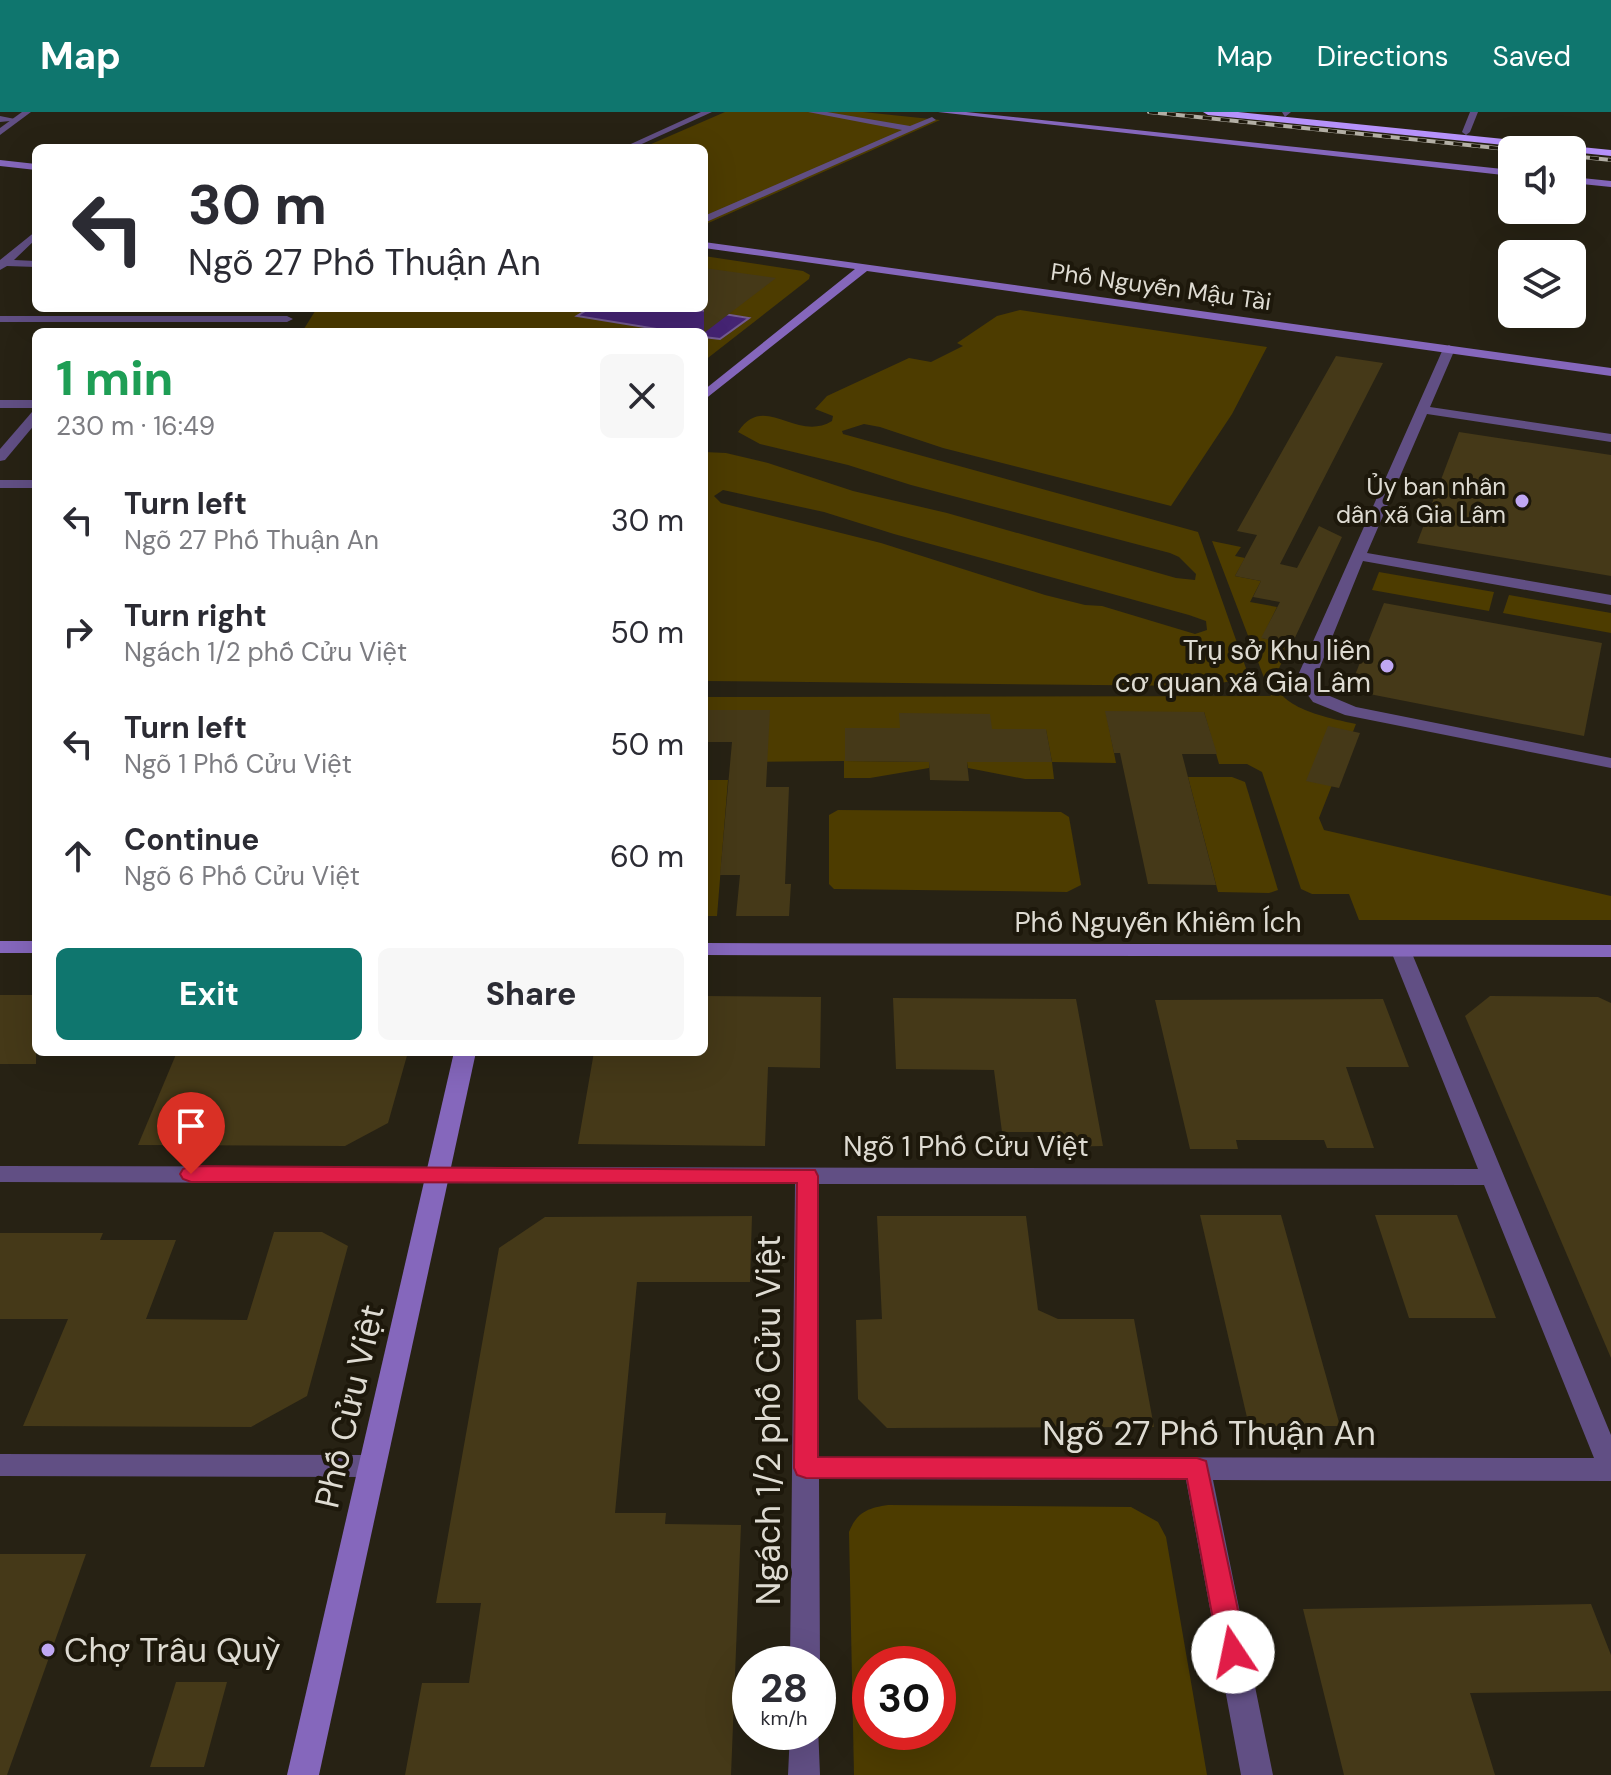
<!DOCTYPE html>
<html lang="en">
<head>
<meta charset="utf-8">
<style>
  body { margin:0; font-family:"DM Sans",sans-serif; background:#f7f7f7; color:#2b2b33; height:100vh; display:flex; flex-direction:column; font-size:30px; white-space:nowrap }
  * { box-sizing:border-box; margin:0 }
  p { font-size:26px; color:#7c7c81 }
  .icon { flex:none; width:44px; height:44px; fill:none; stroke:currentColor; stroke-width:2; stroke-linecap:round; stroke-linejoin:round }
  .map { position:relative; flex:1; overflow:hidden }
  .side { position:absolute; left:32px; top:216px; width:676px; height:728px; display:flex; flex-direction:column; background:#fff; border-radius:12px; box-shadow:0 8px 32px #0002 }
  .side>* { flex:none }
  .guide { position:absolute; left:32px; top:32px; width:676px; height:168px; border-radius:12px; box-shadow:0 8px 32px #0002; background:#fff; color:#2b2b33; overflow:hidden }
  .buttons { position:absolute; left:1498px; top:24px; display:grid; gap:16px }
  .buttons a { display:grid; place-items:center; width:88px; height:88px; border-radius:12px; background:#fff; box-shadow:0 8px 32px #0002; font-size:40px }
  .speed { position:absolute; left:732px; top:1534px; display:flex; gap:16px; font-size:40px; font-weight:700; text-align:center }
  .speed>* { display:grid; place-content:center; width:104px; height:104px; border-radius:50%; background:#fff; box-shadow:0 8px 32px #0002; line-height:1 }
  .speed small { font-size:20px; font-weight:400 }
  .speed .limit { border:12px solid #d22; background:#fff; color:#111 }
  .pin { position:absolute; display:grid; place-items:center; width:68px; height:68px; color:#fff; margin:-82px -34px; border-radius:50% 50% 50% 0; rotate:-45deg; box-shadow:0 0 8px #0007 }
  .pin .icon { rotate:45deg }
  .me { position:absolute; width:88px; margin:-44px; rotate:349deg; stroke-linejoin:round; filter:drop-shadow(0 0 6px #0008) }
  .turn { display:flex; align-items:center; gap:28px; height:168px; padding:0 24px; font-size:36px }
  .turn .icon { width:104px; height:104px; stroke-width:2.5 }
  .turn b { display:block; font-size:56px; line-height:68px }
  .round { display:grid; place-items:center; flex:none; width:84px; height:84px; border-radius:12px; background:#f7f7f7 }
  .summary { display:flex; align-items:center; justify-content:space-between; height:136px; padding:0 24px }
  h1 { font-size:48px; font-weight:800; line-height:60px; color:#1e9e55 }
  .button { display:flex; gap:16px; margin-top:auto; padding:16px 24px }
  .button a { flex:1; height:92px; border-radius:12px; background:#0f766e; color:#fff; font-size:32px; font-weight:800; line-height:92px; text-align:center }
  .button a+a { background:#f7f7f7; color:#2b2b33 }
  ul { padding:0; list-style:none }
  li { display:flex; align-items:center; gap:24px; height:112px; padding:0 24px }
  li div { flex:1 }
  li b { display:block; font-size:30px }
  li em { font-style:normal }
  header { display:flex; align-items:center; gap:48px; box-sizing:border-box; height:112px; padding:0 40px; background:#0f766e; color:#fff }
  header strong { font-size:38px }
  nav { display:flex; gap:44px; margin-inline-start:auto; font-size:28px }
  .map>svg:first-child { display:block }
  .green { fill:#4d3c00; fill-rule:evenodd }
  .water { fill:#452473; stroke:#735b90; stroke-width:2 }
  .building { fill:#453918 }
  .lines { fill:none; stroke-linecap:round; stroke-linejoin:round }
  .lane { fill:#614f84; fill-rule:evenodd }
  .street { fill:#614f84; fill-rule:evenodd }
  .secondary { fill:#8567bc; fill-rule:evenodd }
  .highway { fill:#b692fb; fill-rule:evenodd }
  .rail-casing { stroke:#b3afa5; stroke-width:4 }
  .rail { stroke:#1d180b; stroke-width:3; stroke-dasharray:9; stroke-linecap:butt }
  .route { fill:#e11d48; stroke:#92132f; stroke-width:2 }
  .poi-dot { fill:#c0a8f3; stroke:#1d180b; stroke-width:3 }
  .labels { text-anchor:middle; stroke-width:8; stroke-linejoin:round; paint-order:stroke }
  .far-street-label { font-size:24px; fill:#dedbd2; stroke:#1d180b }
  .far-poi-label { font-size:24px; fill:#dedbd2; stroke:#1d180b; text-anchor:end }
  .poi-label { font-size:28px; fill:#dedbd2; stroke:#1d180b; text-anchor:end }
  .street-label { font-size:28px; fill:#dedbd2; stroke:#1d180b }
  .near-street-label { font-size:34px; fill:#dedbd2; stroke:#1d180b }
  .near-poi-label { font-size:34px; fill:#dedbd2; stroke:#1d180b; text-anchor:start }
</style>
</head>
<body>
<header>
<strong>Map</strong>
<nav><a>Map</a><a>Directions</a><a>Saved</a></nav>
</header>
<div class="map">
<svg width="1611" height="1663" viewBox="0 0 1611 1663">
  <rect width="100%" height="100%" fill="#272214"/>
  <!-- green -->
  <g class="green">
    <path d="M725 0H863L940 8 704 113V36H642Z"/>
    <path d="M704 144 803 159 810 163 809 167 704 249V220H302L317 196H704Z"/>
    <path d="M1020 198 1267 235 1232 302 1171 394 943 336 880 315 864 312 842 319 843 322 1198 420 1248 562 1232 569 1203 574 704 569V340L726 341 768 351 853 379 947 401 1176 466 1195 468 1196 462 1179 445 1170 441 911 373 848 353 760 332 738 320C764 279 796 331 832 309L833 304 815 297 827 284 909 246 931 250 963 234 957 231 997 204ZM723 378 824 400 894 422 1189 503 1206 509 1207 518 1195 522 1102 494 1085 493 1045 483 881 431 721 391 714 384Z"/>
    <path d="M1212 429 1241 435 1235 444 1245 446 1235 464 1261 469 1250 490 1277 495 1262 526 1292 532C1287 542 1277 556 1276 567 1275 597 1334 607 1356 612L1319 706 1324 718 1611 784V808H1359L1349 782H1312L1301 777 1262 660 1247 652H1219L1204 600H1106L1116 651 1052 650 1054 667H1025L968 656 967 650H1052L1046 618 992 617 900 601V616H845V649L929 650V656L870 666H844V649L748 650 750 630 704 598V585L1271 584Z"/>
    <path d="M1379 460 1494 480 1489 499 1372 478Z"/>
    <path d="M1509 483 1611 501V521L1503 501Z"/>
    <path d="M1188 665H1232L1245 670 1278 778 1269 781 1218 780Z"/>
    <path d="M704 668H728L717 804H704Z"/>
    <path d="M838 698 1061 700 1069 705 1081 773 1067 780 834 777 829 772V703Z"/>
    <path d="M888 1393 1131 1395 1158 1410 1166 1425 1207 1663H854L849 1420C857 1400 868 1396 888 1393ZM870 1552H938V1620H870Z"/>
  </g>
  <!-- water -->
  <path class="water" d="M590 196H687L749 206 720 227 704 225V220H675L577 204Z"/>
  <!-- building -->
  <g class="building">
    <path d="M704 156 776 166 704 221Z"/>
    <path d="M1336 244 1383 251 1280 452 1297 456 1319 414 1342 425 1292 532 1261 526 1280 490 1253 485 1261 469 1235 464 1257 423 1237 419Z"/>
    <path d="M1459 320 1611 343V464L1417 431Z"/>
    <path d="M1384 491 1602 531 1584 624 1349 578Z"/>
    <path d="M704 598H770L766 675H789L785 772H791L789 804H736L740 763H720L732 630H704Z"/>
    <path d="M1105 599 1204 600 1217 642H1182L1216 773 1148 772 1120 641H1114Z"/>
    <path d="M899 601 990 602 992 617H1046L1052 650H967L969 669 930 668 929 650 845 649V616H900Z"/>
    <path d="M1328 614 1360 621 1339 676 1306 669Z"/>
    <rect x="0" y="883" width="36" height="69"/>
    <path d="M704 884 821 885 820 956 768 955 765 1034 578 1032 594 940H704Z"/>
    <path d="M1490 884 1598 885 1611 891V1246L1465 904Z"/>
    <path d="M893 886 1076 887 1103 1034 1059 1035 1057 1020H1002L994 958 896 957Z"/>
    <path d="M1383 887 1409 955H1346L1374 1036H1327L1324 1028H1236L1238 1037H1190L1155 888Z"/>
    <path d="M177 940H408L388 1011 345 1034 138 1033Z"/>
    <path d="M1200 1103H1281L1340 1314H1249Z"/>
    <path d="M1375 1103H1457L1496 1206H1409Z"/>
    <path d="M752 1104 750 1170H637L615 1401H666L665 1412 741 1413 731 1663H405L422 1571H469L481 1491H436L499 1136 545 1105Z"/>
    <path d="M877 1104H1026L1038 1198 1058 1207H1134L1154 1315 887 1316 858 1287 856 1208 882 1207Z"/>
    <path d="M274 1120H322L348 1134 307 1284 251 1315 23 1314 68 1207H0V1121H103L100 1128H176L146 1207 247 1208Z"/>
    <path d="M0 1442H86L7 1663H0Z"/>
    <path d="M1591 1492 1611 1543V1579L1470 1581 1495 1663H1344L1303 1497Z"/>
    <path d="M176 1570H227L204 1655H150Z"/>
  </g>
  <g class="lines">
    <!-- lane -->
    <g class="lane">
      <path d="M701 0H712L633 36H622Z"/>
      <path d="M808 0H827L910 14 932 5 936 8 704 111V104L902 18Z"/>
      <path d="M1282 0H1291L1285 5Z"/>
      <path d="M1470 0H1478L1470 20 1466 23 1462 20Z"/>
      <path d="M0 4 20 8 0 10Z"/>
      <path d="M1449 233 1455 237 1430 295 1611 322V330L1427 302 1367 441 1611 483V493L1363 449 1314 570 1325 582 1356 595 1611 646V656L1345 603 1313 590 1298 570 1299 561 1443 237Z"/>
      <rect x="0" y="368" width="36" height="8"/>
    </g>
    <!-- street -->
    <g class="street">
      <path d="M22 0H31L0 23V16Z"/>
      <path d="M36 119V127L14 148 36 149V155L7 154 0 158V148Z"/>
      <path d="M0 204H287L293 207 287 210H0Z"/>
      <rect x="0" y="288" width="36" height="8"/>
      <path d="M36 299V311L5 348 0 349V337L32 300Z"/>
      <path d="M1401 833 1411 839 1611 1323V1369L1213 1368 1273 1663H1241L1186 1368 819 1367 820 1552 818 1556V1552H790L795 1072 0 1070V1054L1478 1057 1391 839ZM819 1072 1484 1073 1594 1346 819 1345Z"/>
      <path d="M0 1342 372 1343 382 1346 386 1354 382 1362 372 1365 0 1364Z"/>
      <path d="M818 1614 820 1663H788L790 1620H818Z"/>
    </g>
    <!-- secondary -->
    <g class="secondary">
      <path d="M938 0H966L1512 58V64Z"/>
      <path d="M0 48 36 52V58L0 54Z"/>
      <path d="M1572 65 1611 69V75L1572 71Z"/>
      <path d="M704 130 1611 256V264L867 159 704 288V278L855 157 704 136Z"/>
      <rect x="0" y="829" width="36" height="12"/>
      <path d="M704 831 1611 833V845L704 843Z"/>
      <path d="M454 940H476L319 1663H287Z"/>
    </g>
    <!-- highway -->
    <path class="highway" d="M1203 0H1238L1611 38V44L1208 3Z"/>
    <!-- rail casing -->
    <g class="rail-casing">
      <g id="rail">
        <path d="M1149 0 1516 38"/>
        <path d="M1572 44 1611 48"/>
      </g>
    </g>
    <!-- rail -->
    <use href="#rail" class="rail"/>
  </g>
  <!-- route -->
  <path class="route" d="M191 1054 815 1058 818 1064V1345L1197 1346 1206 1349 1247 1540 1243 1549 1233 1553 1223 1549 1219 1540 1187 1367 806 1366 797 1363 794 1356 797 1071 191 1070 183 1067 180 1062 183 1057Z"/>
  <!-- markers -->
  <g class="poi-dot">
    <circle cx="1522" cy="389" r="8"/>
    <circle cx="1387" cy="554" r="8"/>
    <circle cx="48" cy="1538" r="8"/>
  </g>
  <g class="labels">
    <!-- far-street labels -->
    <g class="far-street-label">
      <text transform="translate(1161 175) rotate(8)" y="8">Phố Nguyễn Mậu Tài</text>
    </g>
    <!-- far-poi labels -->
    <g class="far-poi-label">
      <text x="1506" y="383">Ủy ban nhân<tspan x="1506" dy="28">dân xã Gia Lâm</tspan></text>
    </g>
    <!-- poi labels -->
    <g class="poi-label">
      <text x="1371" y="548">Trụ sở Khu liên<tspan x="1371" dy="32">cơ quan xã Gia Lâm</tspan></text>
    </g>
    <!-- street labels -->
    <g class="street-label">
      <text x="1158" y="820">Phố Nguyễn Khiêm Ích</text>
      <text x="966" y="1044">Ngõ 1 Phố Cửu Việt</text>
    </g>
    <!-- near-street labels -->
    <g class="near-street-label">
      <text transform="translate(349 1294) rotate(-77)" y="12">Phố Cửu Việt</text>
      <text transform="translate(768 1308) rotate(-90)" y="12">Ngách 1/2 phố Cửu Việt</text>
      <text x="1209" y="1333">Ngõ 27 Phố Thuận An</text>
    </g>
    <!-- near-poi labels -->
    <g class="near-poi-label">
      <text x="64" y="1550">Chợ Trâu Quỳ</text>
    </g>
  </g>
</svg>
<div class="buttons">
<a><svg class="icon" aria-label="sound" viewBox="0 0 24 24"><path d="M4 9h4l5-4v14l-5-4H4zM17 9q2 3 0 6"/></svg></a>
<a><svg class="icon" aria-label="layers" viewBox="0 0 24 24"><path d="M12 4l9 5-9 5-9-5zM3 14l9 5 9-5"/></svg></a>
</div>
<div class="speed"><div>28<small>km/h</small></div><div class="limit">30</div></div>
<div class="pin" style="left:191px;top:1062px;background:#d93025"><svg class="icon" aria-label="arrive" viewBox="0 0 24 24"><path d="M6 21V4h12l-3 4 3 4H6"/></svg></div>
<svg class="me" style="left:1233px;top:1540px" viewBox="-20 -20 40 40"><circle r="19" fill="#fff"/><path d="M0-13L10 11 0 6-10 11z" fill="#e11d48"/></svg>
<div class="guide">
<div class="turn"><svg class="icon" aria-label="left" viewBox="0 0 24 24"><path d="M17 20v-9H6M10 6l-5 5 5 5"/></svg><div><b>30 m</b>Ngõ 27 Phố Thuận An</div></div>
</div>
<section class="side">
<div class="summary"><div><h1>1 min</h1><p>230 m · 16:49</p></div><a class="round"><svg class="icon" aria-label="close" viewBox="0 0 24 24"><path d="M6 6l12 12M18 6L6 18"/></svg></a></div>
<ul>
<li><svg class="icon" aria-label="left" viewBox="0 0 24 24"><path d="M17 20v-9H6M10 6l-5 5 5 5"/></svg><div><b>Turn left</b><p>Ngõ 27 Phố Thuận An</p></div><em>30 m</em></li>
<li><svg class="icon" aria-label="right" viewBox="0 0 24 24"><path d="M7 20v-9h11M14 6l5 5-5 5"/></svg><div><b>Turn right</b><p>Ngách 1/2 phố Cửu Việt</p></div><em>50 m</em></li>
<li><svg class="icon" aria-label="left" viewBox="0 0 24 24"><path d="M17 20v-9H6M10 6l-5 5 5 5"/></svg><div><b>Turn left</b><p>Ngõ 1 Phố Cửu Việt</p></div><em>50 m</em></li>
<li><svg class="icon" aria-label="ahead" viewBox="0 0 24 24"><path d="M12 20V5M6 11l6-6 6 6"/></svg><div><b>Continue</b><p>Ngõ 6 Phố Cửu Việt</p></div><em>60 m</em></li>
</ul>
<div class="button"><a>Exit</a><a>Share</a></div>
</section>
</div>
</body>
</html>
